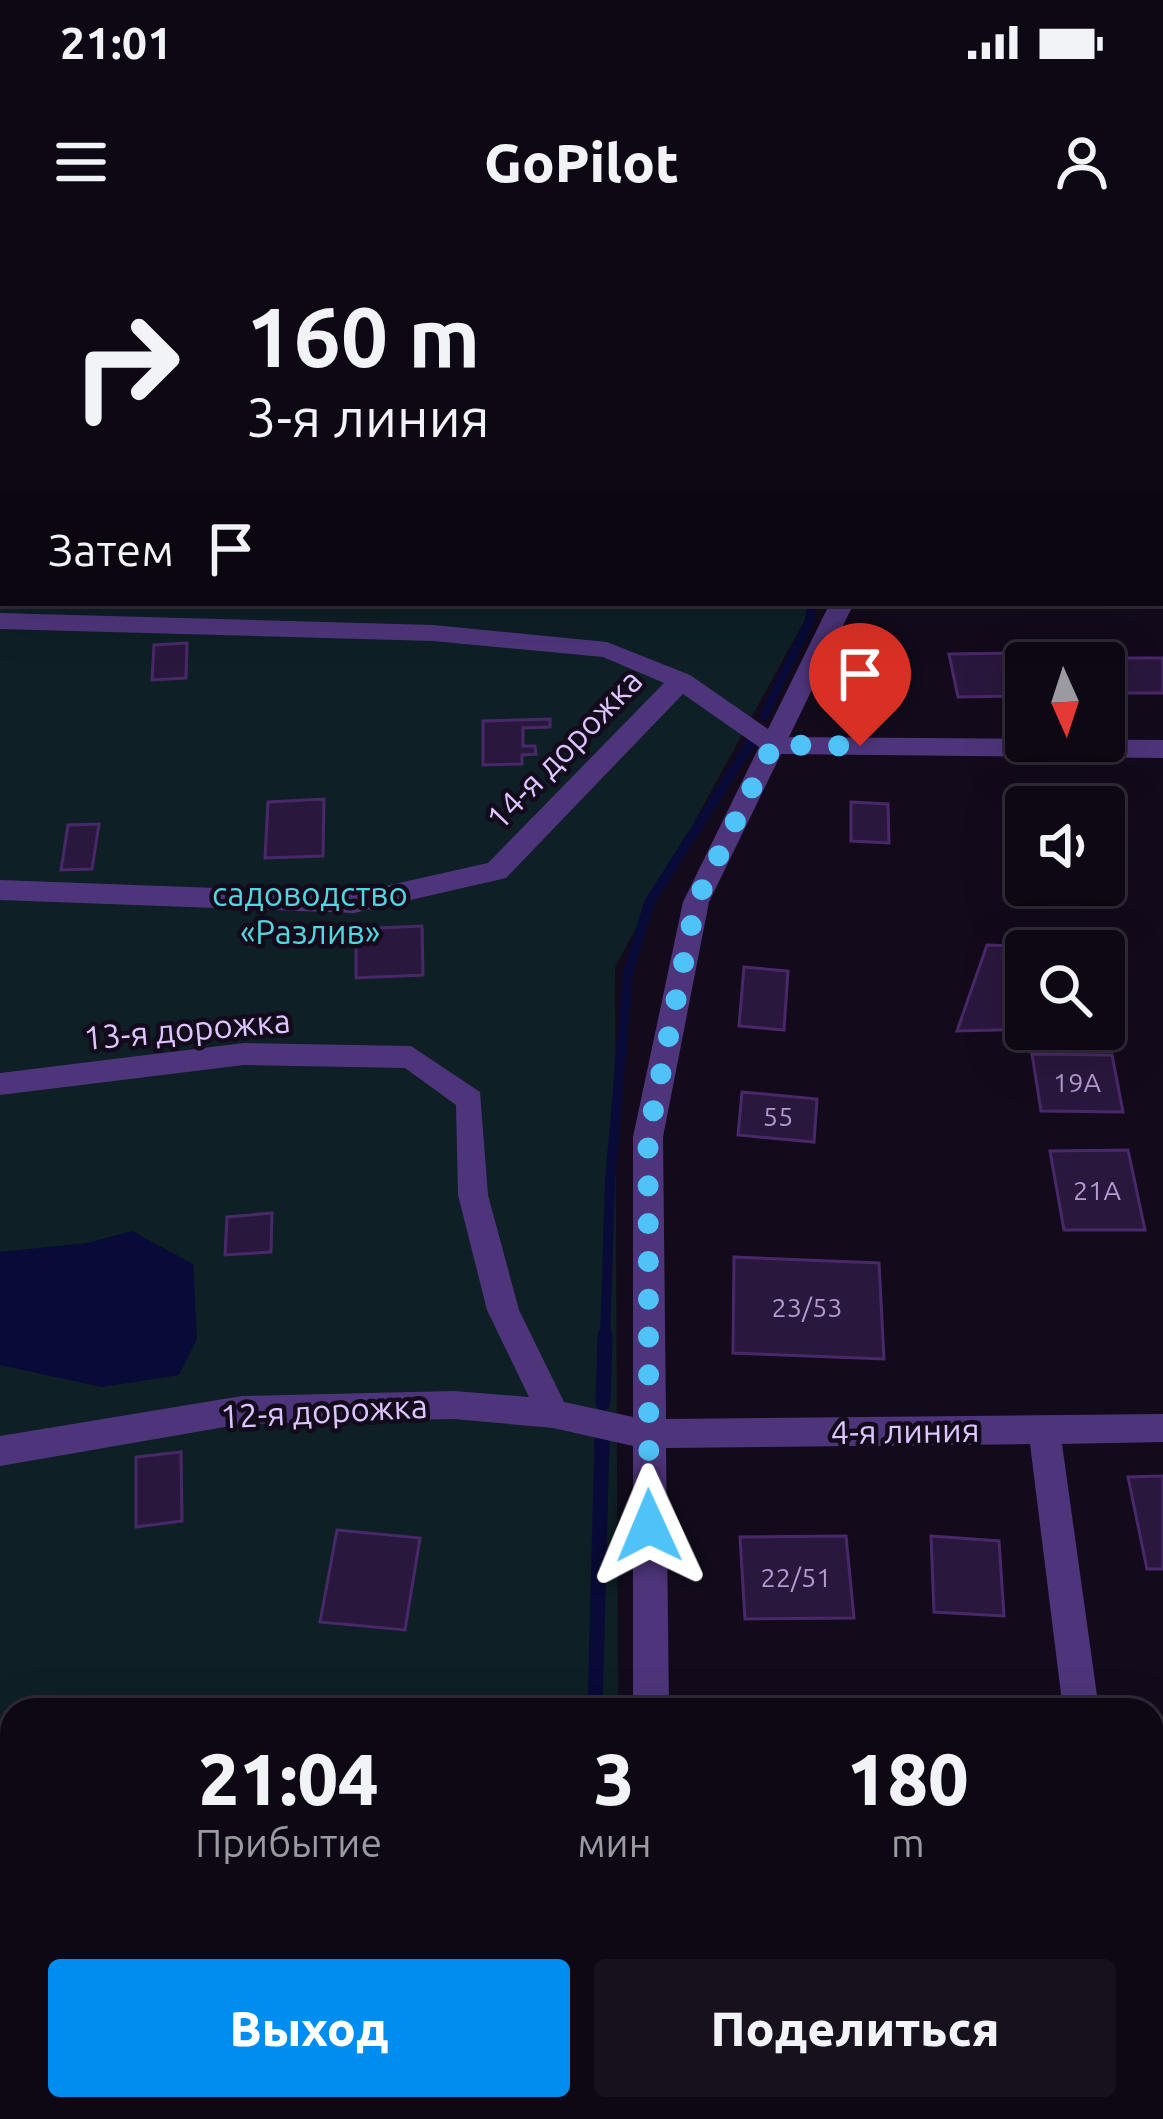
<!DOCTYPE html>
<html lang="ru">
<head>
<meta charset="utf-8">
<style>
  body { margin:0; font-family:Ubuntu,sans-serif; background:#17111e; color:#f1f3f6; height:100vh; display:flex; flex-direction:column; font-size:45px; white-space:nowrap }
  * { box-sizing:border-box; margin:0 }
  p { font-size:39px; color:#9b9aa0 }
  .icon { flex:none; width:66px; height:66px; fill:none; stroke:currentColor; stroke-width:2; stroke-linecap:round; stroke-linejoin:round }
  .map { position:relative; flex:1; overflow:hidden }
  .sheet { position:absolute; left:0px; top:1458px; width:1164px; height:423px; display:flex; flex-direction:column; background:#0e0815; border-radius:36px 36px 0 0; box-shadow:0 12px 48px #0002,0 0 0 3px #2e2934 }
  .sheet>* { flex:none }
  .guide { position:absolute; left:0px; top:0px; width:1164px; height:366px; box-shadow:0 12px 48px #0002,0 0 0 3px #2e2934; background:#0e0815; color:#f1f3f6; overflow:hidden }
  .needle { width:78px; rotate:177deg }
  .tools { position:absolute; left:1005px; top:402px; display:grid; gap:24px }
  .tools a { display:grid; place-items:center; width:120px; height:120px; border-radius:12px; background:#0e0815; box-shadow:0 12px 48px #0002,0 0 0 3px #2e2934; font-size:60px }
  .pin { position:absolute; display:grid; place-items:center; width:102px; height:102px; color:#fff; margin:-123px -51px; border-radius:50% 50% 50% 0; rotate:-45deg; box-shadow:0 0 12px #0007 }
  .pin .icon { rotate:45deg }
  .me { position:absolute; width:132px; margin:-66px; rotate:359deg; stroke-linejoin:round; filter:drop-shadow(0 0 9px #0008) }
  .turn { display:flex; align-items:center; gap:42px; height:252px; padding:0 48px; font-size:54px }
  .turn .icon { width:156px; height:156px; stroke-width:2.5 }
  .turn b { display:block; font-size:84px; line-height:102px }
  .then { display:flex; align-items:center; height:114px; padding:0 48px; background:#0003; gap:24px; font-size:45px }
  .eta { display:flex; justify-content:space-evenly; align-items:center; height:204px; text-align:center }
  .eta b { font-size:72px; font-weight:800; line-height:84px }
  .primary-button { display:flex; gap:24px; margin-top:auto; padding:24px 48px }
  .primary-button a { flex:1; height:138px; border-radius:12px; background:#008df0; color:#fff; font-size:48px; font-weight:800; line-height:138px; text-align:center }
  .primary-button a+a { background:#17111e; color:#f1f3f6 }
  .status { display:flex; justify-content:space-between; align-items:center; height:84px; padding:0 60px; background:#0e0815; direction:ltr }
  .status svg { height:33px; fill:currentColor }
  header { display:flex; justify-content:space-between; align-items:center; height:156px; padding:0 48px; background:#0e0815; font-size:54px; font-weight:800 }
  .map>svg:first-child { display:block }
  .green { fill:#0e1f25 }
  .water { fill:#080a37 }
  .lines { fill:none; stroke-linecap:round; stroke-linejoin:round }
  .stream-far2 { stroke:#080a37; stroke-width:9 }
  .stream-far1 { stroke:#080a37; stroke-width:10 }
  .stream { stroke:#080a37; stroke-width:15 }
  .building { fill:#2a173d; stroke:#492869; stroke-width:3 }
  .minor { fill:#4e357b; fill-rule:evenodd }
  .route { stroke:#4fc3f7; stroke-width:21; stroke-dasharray:0 37.8 }
  .labels { text-anchor:middle; stroke-width:9; stroke-linejoin:round; paint-order:stroke }
  .number-label { font-size:27px; fill:#b19ace }
  .street-label { font-size:33px; fill:#dec5ff; stroke:#130b1c }
  .park-label { font-size:33px; fill:#52d6df; stroke:#130b1c }
</style>
</head>
<body>
<div class="status"><b>21:01</b><svg viewBox="0 0 49 12"><path d="M0 12V9h3v3zM5 12V6h3v6zM10 12V3h3v9zM15 12V0h3v12zM26 1h20v11H26zM47 4h2v5h-2z"/></svg></div>
<header><svg class="icon" aria-label="menu" viewBox="0 0 24 24"><path d="M4 6h16M4 12h16M4 18h16"/></svg>GoPilot<svg class="icon" aria-label="person" viewBox="0 0 24 24"><circle cx="12" cy="8" r="4"/><path d="M4 21q1-7 8-7t8 7"/></svg></header>
<div class="map">
<svg width="1163" height="1879" viewBox="0 0 1163 1879">
  <rect width="100%" height="100%" fill="#130b1c"/>
  <!-- green -->
  <path class="green" d="M0 0H807L3 3V363H814L615 727 618 1470H12V1869H620V1879H0Z"/>
  <!-- water -->
  <path class="water" d="M132 991 193 1024 197 1099 179 1135 102 1147 0 1125V1012L88 1003Z"/>
  <g class="lines">
    <!-- stream-far2 -->
    <path class="stream-far2" d="M764 476 809 382 812 363"/>
    <!-- stream-far1 -->
    <path class="stream-far1" d="M605 1098 610 942 628 733 649 663 754 498"/>
    <!-- stream -->
    <g class="stream">
      <path d="M603 1163 605 1095"/>
      <path d="M595 1470 602 1201"/>
      <path d="M583 1869V1879"/>
    </g>
  </g>
  <!-- building -->
  <g class="building">
    <path d="M187 403 186 438 152 440 154 405Z"/>
    <path d="M1015 413 1025 456 958 457 949 414Z"/>
    <path d="M1103 418H1163V453H1112Z"/>
    <path d="M550 479V487L523 488V506H535L536 514 522 515V524L483 525V481Z"/>
    <path d="M1026 551H1082L1085 567H1028Z"/>
    <path d="M324 559 323 616 265 618 268 562Z"/>
    <path d="M851 562 888 564 889 603 851 601Z"/>
    <path d="M99 584 92 629 61 630 68 585Z"/>
    <path d="M422 686 423 735 356 738V689Z"/>
    <path d="M987 705 1022 706 1026 789H1038L957 791Z"/>
    <path d="M744 727 788 731 784 790 739 786Z"/>
    <path d="M1032 814 1112 815 1123 872 1041 871Z"/>
    <path d="M742 852 817 859 814 902 738 895Z"/>
    <path d="M1128 910 1145 990H1064L1050 911Z"/>
    <path d="M272 973 271 1012 225 1015 227 977Z"/>
    <path d="M734 1017 879 1023 884 1119 733 1113Z"/>
    <path d="M181 1212 182 1281 136 1287V1217Z"/>
    <path d="M1163 1236V1329H1147L1128 1237Z"/>
    <path d="M337 1290 420 1298 405 1390 320 1382Z"/>
    <path d="M846 1296 854 1378 745 1379 740 1297Z"/>
    <path d="M931 1296 999 1301 1004 1376 934 1372Z"/>
  </g>
  <g class="lines">
    <!-- minor -->
    <g class="minor">
      <path d="M815 0H835L836 3H816Z"/>
      <rect x="1161" y="89" width="2" height="12"/>
      <rect x="0" y="159" width="3" height="12"/>
      <path d="M830 363H854L789 497 1163 500V518L781 514 709 662 663 897 666 1179 1163 1174V1202L1062 1204 1099 1470H1063L1030 1204 666 1208 669 1470H633V1206L553 1188 454 1179 242 1184 0 1226V1196L242 1156 454 1151 529 1157 487 1070 458 955 456 865 405 828 244 825 0 855V833L244 803 411 806 480 852 488 955 519 1070 564 1162 633 1177V897L683 662 759 507 683 454 506 638 354 673 0 660V640L354 653 488 623 664 443 603 417 433 401 0 389V373L433 385 607 402 690 435 768 489Z"/>
      <path d="M1152 1857 1158 1879H1118L1117 1869H1152Z"/>
      <rect x="636" y="1869" width="40" height="10"/>
    </g>
  </g>
  <g class="lines">
    <!-- route -->
    <path class="route" d="M649 1286 648 897 696 662 773 505 860 506"/>
  </g>
  <g class="labels">
    <!-- number labels -->
    <g class="number-label">
      <text x="1077" y="852">19А</text>
      <text x="778" y="886">55</text>
      <text x="1097" y="960">21А</text>
      <text x="807" y="1077">23/53</text>
      <text x="796" y="1347">22/51</text>
    </g>
    <!-- street labels -->
    <g class="street-label">
      <text transform="translate(564 509) rotate(-46)" y="12">14-я дорожка</text>
      <text transform="translate(187 789) rotate(-5)" y="12">13-я дорожка</text>
      <text transform="translate(324 1171) rotate(-3)" y="12">12-я дорожка</text>
      <text transform="translate(905 1191) rotate(-1)" y="12">4-я линия</text>
    </g>
    <!-- park labels -->
    <g class="park-label">
      <text x="310" y="666">садоводство<tspan x="310" dy="38">«Разлив»</tspan></text>
    </g>
  </g>
</svg>
<div class="tools">
<a><svg class="needle" viewBox="-14 -14 28 28"><path d="M0-13l5 13h-10z" fill="#e53935"/><path d="M0 13l5-13h-10z" fill="#9b9aa0"/></svg></a>
<a><svg class="icon" aria-label="sound" viewBox="0 0 24 24"><path d="M4 9h4l5-4v14l-5-4H4zM17 9q2 3 0 6"/></svg></a>
<a><svg class="icon" aria-label="search" viewBox="0 0 24 24"><circle cx="10" cy="10" r="6"/><path d="M15 15l6 6"/></svg></a>
</div>
<div class="pin" style="left:860px;top:506px;background:#d93025"><svg class="icon" aria-label="arrive" viewBox="0 0 24 24"><path d="M6 21V4h12l-3 4 3 4H6"/></svg></div>
<svg class="me" style="left:649px;top:1286px" viewBox="-20 -20 40 40"><path d="M0-17L14 15 0 8-14 15z" fill="#4fc3f7" stroke="#fff" stroke-width="4"/></svg>
<div class="guide">
<div class="turn"><svg class="icon" aria-label="right" viewBox="0 0 24 24"><path d="M7 20v-9h11M14 6l5 5-5 5"/></svg><div><b>160 m</b>3-я линия</div></div>
<div class="then">Затем<svg class="icon" aria-label="arrive" viewBox="0 0 24 24"><path d="M6 21V4h12l-3 4 3 4H6"/></svg></div>
</div>
<section class="sheet">
<div class="eta">
<div><b>21:04</b><p>Прибытие</p></div>
<div><b>3</b><p>мин</p></div>
<div><b>180</b><p>m</p></div>
</div>
<div class="primary-button"><a>Выход</a><a>Поделиться</a></div>
</section>
</div>
</body>
</html>
